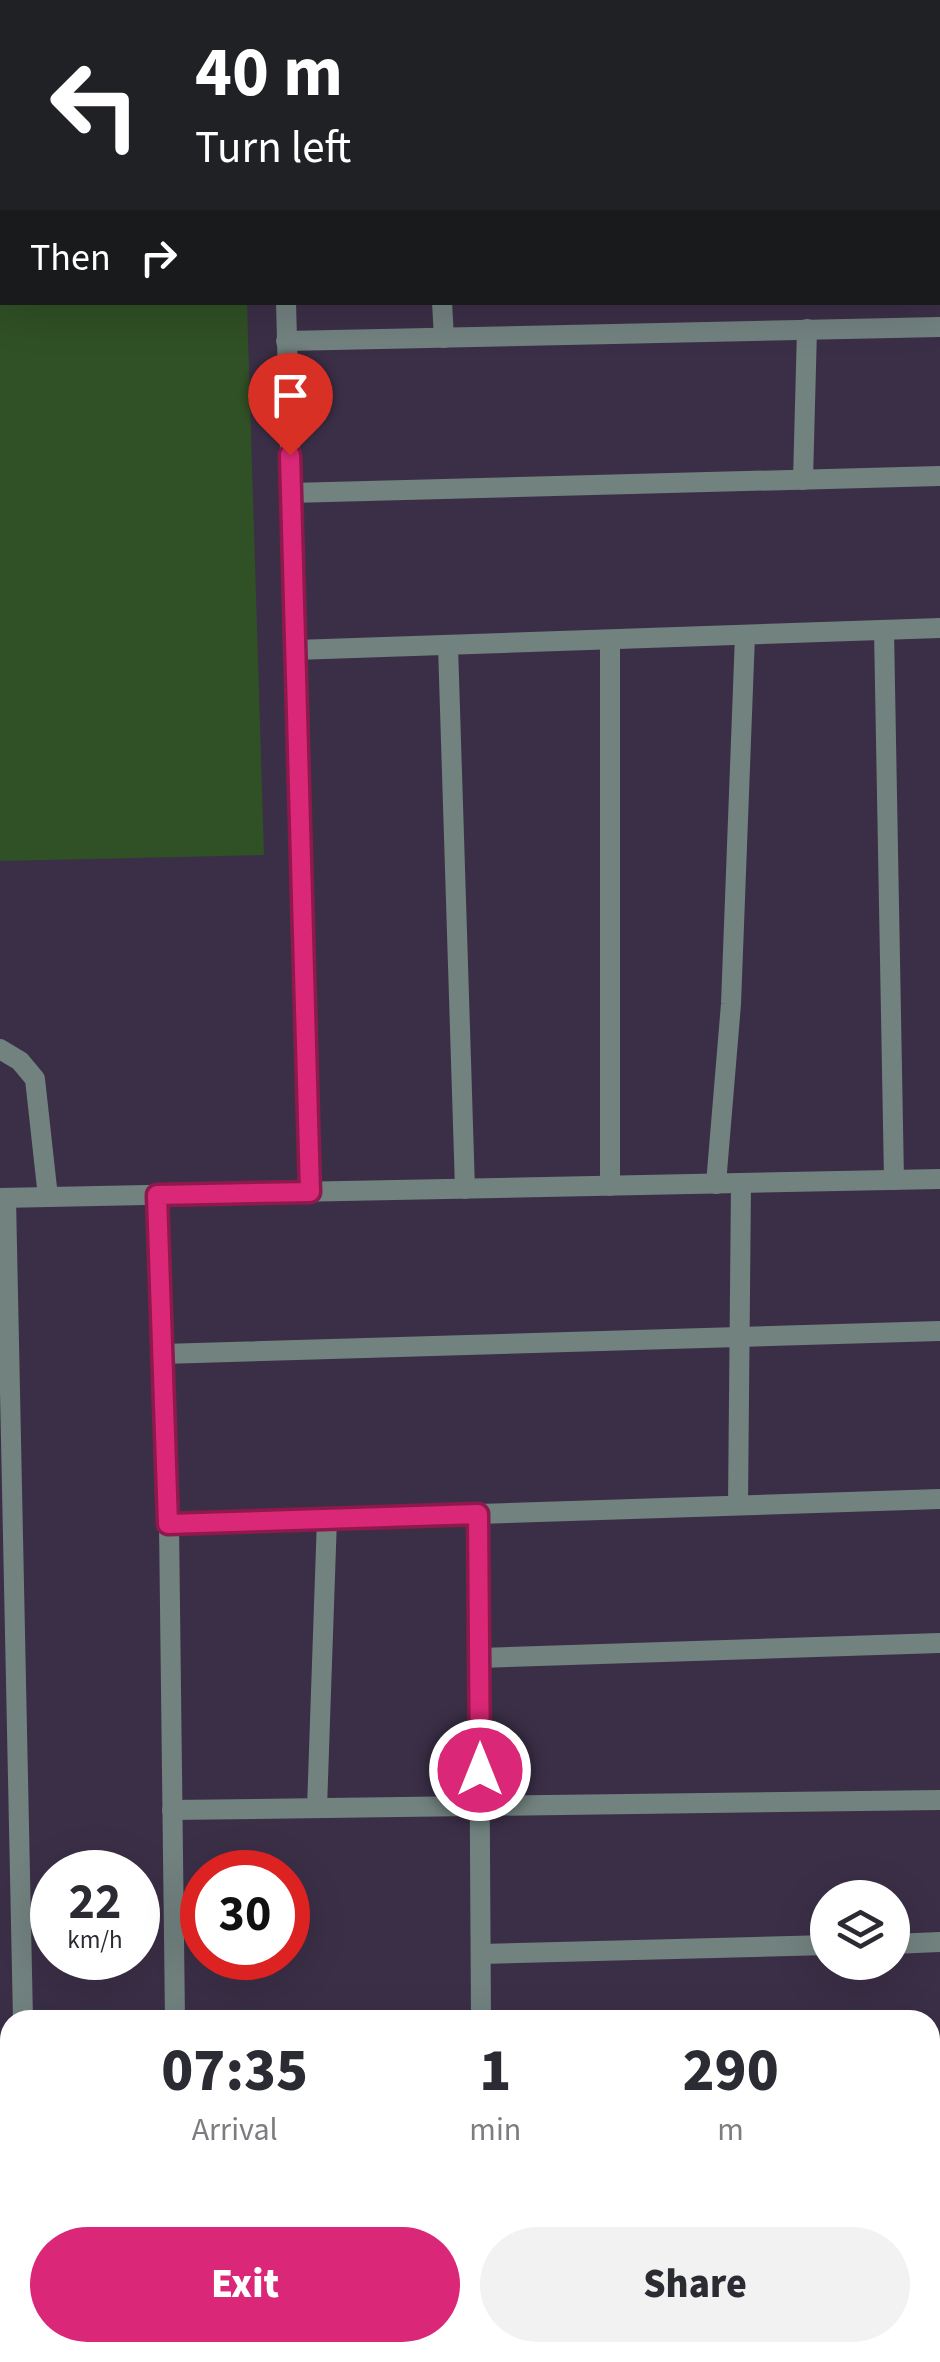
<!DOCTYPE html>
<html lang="en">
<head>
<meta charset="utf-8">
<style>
  body { margin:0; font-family:"Source Sans 3",sans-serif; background:#f2f2f3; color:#2b2b33; height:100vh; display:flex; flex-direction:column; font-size:38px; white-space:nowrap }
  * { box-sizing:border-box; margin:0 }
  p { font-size:32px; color:#7c7c81 }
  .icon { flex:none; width:55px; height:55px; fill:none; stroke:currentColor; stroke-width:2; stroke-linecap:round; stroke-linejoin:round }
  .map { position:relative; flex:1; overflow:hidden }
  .sheet { position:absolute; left:0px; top:2010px; width:940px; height:352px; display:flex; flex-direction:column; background:#fff; border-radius:30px 30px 0 0; box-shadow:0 10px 40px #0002 }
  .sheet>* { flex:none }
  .hud { position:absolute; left:0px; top:0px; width:940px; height:305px; box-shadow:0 10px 40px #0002; background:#202124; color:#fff; overflow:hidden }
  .buttons { position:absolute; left:810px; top:1880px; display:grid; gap:20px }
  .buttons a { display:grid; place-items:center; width:100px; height:100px; border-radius:50%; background:#fff; box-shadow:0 10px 40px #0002; font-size:50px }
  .speed { position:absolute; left:30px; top:1850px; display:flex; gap:20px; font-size:50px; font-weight:700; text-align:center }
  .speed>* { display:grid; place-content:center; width:130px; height:130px; border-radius:50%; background:#fff; box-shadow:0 10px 40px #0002; line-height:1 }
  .speed small { font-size:25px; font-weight:400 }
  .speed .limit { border:15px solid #d22; background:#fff; color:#111 }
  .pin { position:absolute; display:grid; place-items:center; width:85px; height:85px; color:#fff; margin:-102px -42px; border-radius:50% 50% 50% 0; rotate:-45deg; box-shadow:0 0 10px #0007 }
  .pin .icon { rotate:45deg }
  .me { position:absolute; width:110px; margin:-55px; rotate:0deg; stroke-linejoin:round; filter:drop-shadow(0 0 8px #0008) }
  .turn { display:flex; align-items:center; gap:35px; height:210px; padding:0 30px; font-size:45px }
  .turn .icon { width:130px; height:130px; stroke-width:2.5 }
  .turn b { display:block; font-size:70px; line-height:85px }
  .then { display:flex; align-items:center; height:95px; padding:0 30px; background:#0003; gap:20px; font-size:38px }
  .eta { display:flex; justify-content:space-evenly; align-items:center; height:170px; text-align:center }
  .eta b { font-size:60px; font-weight:800; line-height:70px }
  .button { display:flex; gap:20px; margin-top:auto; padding:20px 30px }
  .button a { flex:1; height:115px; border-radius:60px; background:#db2777; color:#fff; font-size:40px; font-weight:800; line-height:115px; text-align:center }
  .button a+a { background:#f2f2f3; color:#2b2b33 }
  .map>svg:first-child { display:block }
  .green { fill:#305025 }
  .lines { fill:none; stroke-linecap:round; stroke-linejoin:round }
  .street { stroke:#72827f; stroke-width:20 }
  .secondary { stroke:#94aea8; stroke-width:20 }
  .route-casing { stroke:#8e194d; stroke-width:25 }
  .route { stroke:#db2777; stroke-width:18 }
</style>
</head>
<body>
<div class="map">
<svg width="940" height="2362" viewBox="0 0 940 2362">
  <rect width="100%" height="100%" fill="#3b2f47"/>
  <!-- green -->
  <path class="green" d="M0 0H184V2H2V302L247 303 264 855 0 861Z"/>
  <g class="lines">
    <!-- street -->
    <g class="street">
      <path d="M283 0V2"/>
      <path d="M428 0V2"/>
      <path d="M938 23H940"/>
      <path d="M938 170H940"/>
      <path d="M286 302 310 1192"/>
      <path d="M442 302 444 338"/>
      <path d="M286 341 940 327"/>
      <path d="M803 480 807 329"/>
      <path d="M291 493 940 476"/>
      <path d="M884 630 894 1180"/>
      <path d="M448 645 465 1189"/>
      <path d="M295 650 940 628"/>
      <path d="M0 1049 20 1061 35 1079 48 1197"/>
      <path d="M716 1184 731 1004 745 635"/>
      <path d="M610 1186V640"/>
      <path d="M157 1195 169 1524 175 2020"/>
      <path d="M0 1198 940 1179"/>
      <path d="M6 1198 23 2020"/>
      <path d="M162 1354 940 1331"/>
      <path d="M738 1505 741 1183"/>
      <path d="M478 1514 481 2020"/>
      <path d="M169 1524 940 1499"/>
      <path d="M479 1658 940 1643"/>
      <path d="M317 1808 327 1518"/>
      <path d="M172 1810 940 1800"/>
      <path d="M892 1944 940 1942"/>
      <path d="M481 1954 828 1945"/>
      <path d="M227 2352 228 2362"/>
    </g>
    <!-- secondary -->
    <g class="secondary">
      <path d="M930 2185H940"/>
      <path d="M0 2314 10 2311"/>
    </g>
  </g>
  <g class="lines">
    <!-- route casing -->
    <g class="route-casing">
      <path id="route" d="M290 455 310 1192 157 1195 168 1524 478 1514 480 1770"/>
    </g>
    <!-- route -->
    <use href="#route" class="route"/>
  </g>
</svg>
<div class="buttons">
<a><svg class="icon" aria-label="layers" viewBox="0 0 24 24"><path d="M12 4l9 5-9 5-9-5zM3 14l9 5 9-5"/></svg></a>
</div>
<div class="speed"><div>22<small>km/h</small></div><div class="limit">30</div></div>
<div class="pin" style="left:290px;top:455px;background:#d93025"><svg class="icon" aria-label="arrive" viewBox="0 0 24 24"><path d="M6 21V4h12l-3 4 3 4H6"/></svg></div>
<svg class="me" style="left:480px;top:1770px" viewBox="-20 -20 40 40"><circle r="17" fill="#db2777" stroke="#fff" stroke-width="3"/><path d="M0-11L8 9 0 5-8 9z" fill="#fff"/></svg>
<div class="hud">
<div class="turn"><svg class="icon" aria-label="left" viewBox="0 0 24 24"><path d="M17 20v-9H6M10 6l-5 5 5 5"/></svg><div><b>40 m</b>Turn left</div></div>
<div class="then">Then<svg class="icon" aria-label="right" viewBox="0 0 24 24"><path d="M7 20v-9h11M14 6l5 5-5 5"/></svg></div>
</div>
<section class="sheet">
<div class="eta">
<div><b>07:35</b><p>Arrival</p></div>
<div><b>1</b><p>min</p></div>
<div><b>290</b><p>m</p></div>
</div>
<div class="button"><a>Exit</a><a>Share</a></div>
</section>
</div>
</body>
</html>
